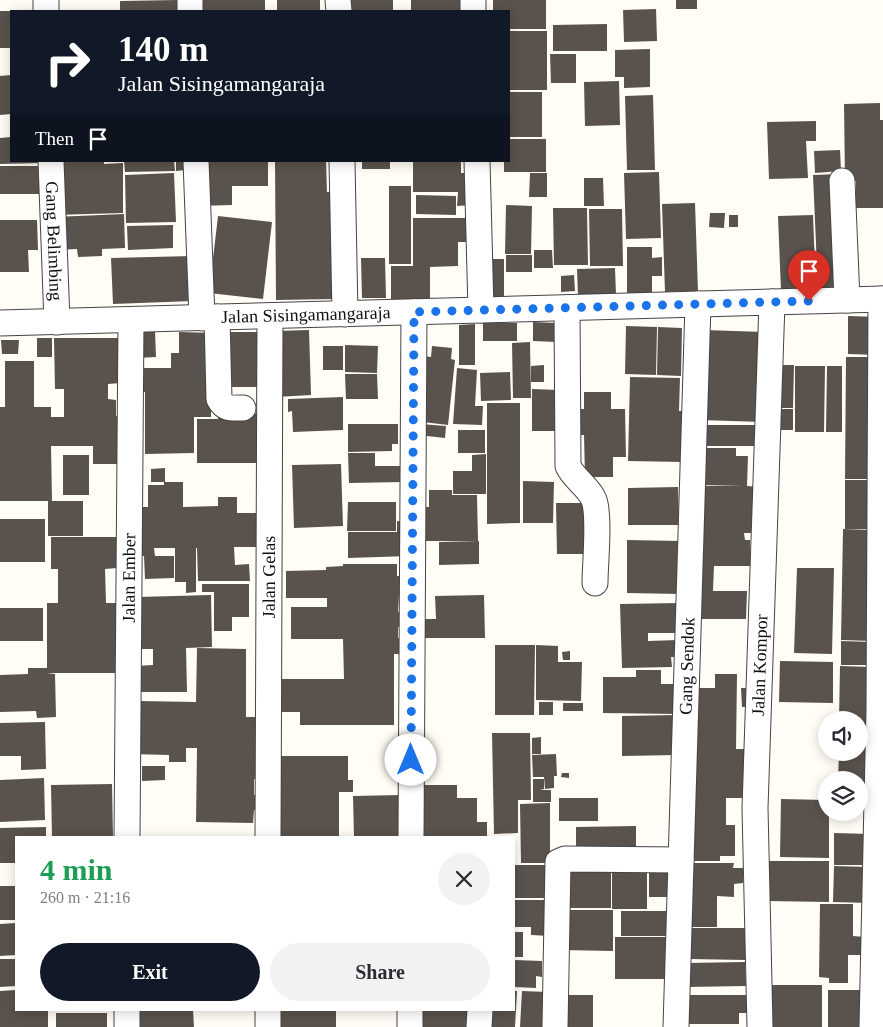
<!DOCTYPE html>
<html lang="en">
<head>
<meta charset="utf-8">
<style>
  body { margin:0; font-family:"Times New Roman",serif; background:#f2f2f3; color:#2b2b33; height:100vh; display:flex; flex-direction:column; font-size:19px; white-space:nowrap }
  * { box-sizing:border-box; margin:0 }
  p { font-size:16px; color:#7c7c81 }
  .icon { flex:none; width:28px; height:28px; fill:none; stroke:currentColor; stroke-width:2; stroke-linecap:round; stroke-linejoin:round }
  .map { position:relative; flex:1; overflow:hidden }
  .drawer { position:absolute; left:15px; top:836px; width:500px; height:175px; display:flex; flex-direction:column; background:#fff; border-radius:0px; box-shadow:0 2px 12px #0003 }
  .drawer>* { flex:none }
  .banner { position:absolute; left:10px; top:10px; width:500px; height:152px; border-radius:0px; box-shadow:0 2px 12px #0003; background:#111827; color:#fff; overflow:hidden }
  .tools { position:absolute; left:818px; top:711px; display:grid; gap:10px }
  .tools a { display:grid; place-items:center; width:50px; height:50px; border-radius:50%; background:#fff; box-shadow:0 2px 12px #0003; font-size:25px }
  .pin { position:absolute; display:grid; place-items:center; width:42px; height:42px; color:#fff; margin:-51px -21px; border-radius:50% 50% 50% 0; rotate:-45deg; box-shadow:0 0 5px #0007 }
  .pin .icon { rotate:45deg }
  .me { position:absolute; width:55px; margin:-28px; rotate:0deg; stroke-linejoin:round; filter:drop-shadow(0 0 4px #0008) }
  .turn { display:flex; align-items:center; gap:18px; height:105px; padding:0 25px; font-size:22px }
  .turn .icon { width:65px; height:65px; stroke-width:2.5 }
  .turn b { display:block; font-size:35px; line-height:42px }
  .then { display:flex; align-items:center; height:48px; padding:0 25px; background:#0003; gap:10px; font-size:19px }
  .round { display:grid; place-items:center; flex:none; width:52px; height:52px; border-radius:26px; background:#f2f2f3 }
  .summary { display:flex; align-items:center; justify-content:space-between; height:85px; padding:0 25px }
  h1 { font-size:30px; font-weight:600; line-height:38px; color:#1e9e55 }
  .primary-button { display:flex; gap:10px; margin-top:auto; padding:10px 25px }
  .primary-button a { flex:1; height:58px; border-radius:30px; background:#111827; color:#fff; font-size:20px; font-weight:600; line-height:58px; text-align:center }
  .primary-button a+a { background:#f2f2f3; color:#2b2b33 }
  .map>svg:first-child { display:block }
  .building { fill:#5a524d }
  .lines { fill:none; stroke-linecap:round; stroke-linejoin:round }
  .minor-casing { stroke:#444; stroke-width:27 }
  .minor { stroke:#fff; stroke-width:25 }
  .route { stroke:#1a73e8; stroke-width:9; stroke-dasharray:0 16.2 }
  .labels { text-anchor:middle; stroke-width:5; stroke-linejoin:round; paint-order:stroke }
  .street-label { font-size:18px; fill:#111; stroke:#fff }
</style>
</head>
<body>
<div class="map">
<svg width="883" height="1027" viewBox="0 0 883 1027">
  <rect width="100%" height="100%" fill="#fffdf5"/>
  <!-- building -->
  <g class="building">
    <path d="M178 0V11H120V1Z"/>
    <rect x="194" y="0" width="71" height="11"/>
    <rect x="277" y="0" width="43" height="11"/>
    <path d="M345 0H393V11H346Z"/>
    <rect x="411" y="0" width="58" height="11"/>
    <path d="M493 0H546V29H509V11H493Z"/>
    <rect x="676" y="0" width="21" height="9"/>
    <path d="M656 9 657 41 624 42 623 10Z"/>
    <rect x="0" y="11" width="11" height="37"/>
    <path d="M607 24V51H553V25Z"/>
    <rect x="509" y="31" width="38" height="59"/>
    <path d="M650 49V87L624 88V77H615V50Z"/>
    <path d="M550 54H576V83H551Z"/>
    <path d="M11 75V114L0 115V76Z"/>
    <path d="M619 81 620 125 585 126 584 82Z"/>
    <rect x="509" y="92" width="33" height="45"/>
    <path d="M653 95 655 170H627L625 96Z"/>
    <path d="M880 103V120H883V208H856V181L845 180 844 104Z"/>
    <path d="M816 121V141H806L808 178 769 179 767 122Z"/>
    <path d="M11 137V161H45V163L0 164V138Z"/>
    <path d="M509 139H546V172H504V161H509Z"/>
    <path d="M840 150 841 171 815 173 814 151Z"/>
    <path d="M52 161H104V164L123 163V213L54 215Z"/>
    <path d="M124 161H174L175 171 125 172Z"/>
    <path d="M176 161H186V170L176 171Z"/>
    <path d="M197 161H268V186H232V205L198 206Z"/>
    <path d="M275 161H326L327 192H335L336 299 276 300Z"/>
    <rect x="362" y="161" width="28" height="8"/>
    <path d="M421 161 461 162V173H473V205L457 206 458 192H413V162Z"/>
    <path d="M0 166H38V178H46V194H0Z"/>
    <path d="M659 172 661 238 626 239 624 173Z"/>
    <path d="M174 173 176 222 126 223 125 175Z"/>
    <path d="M530 173H547V197H529Z"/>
    <path d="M839 174 844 289 818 290 813 175Z"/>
    <path d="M584 178H603L604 206H584Z"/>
    <rect x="389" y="186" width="22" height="78"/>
    <path d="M416 195 456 196V215L416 214Z"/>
    <path d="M695 203 698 291 665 292 662 204Z"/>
    <path d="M506 205 532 206 531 254H505Z"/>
    <path d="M553 208H587L588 265H554Z"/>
    <path d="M589 209H622L623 266H590Z"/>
    <path d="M710 213H725L724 228 709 227Z"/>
    <path d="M124 214 125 248 102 249V256L78 257 77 249 55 250 54 217Z"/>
    <rect x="729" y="215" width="9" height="12"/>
    <path d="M813 215 816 290 781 291 778 216Z"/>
    <path d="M218 216 272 222 263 299 209 293Z"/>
    <path d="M413 218H474V242H458V266L430 267V300H391V266H413Z"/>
    <path d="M0 220H37L38 250H28L29 272H0Z"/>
    <path d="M173 225V248L128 250 127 226Z"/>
    <path d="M627 247H652V258L662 257V276H652V293H627Z"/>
    <path d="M534 250H552L553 268H534Z"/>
    <rect x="506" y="255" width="26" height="17"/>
    <path d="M192 256 193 301 113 304 111 258Z"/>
    <path d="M361 258H385L386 298H362Z"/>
    <rect x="486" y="259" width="18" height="38"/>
    <path d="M615 268 616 295 578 296 577 269Z"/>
    <path d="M574 275 575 291 561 292V276Z"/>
    <path d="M848 316 880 317 879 355 848 354Z"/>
    <path d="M533 322 557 323V342L533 341Z"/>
    <rect x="483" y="323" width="34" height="18"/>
    <path d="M475 324V365H459V325Z"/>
    <path d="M626 326 657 327 656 375 625 374Z"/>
    <path d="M658 327 682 328 681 376 657 375Z"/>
    <path d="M136 330H155L156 357 136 358Z"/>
    <path d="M309 330 311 395 276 397 274 331Z"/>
    <path d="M704 330 766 332 763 422 700 420Z"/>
    <path d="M179 332 215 333 211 353V417H194V453L145 454V392H138V368H171V353H179Z"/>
    <path d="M227 332H264V387H226Z"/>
    <rect x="37" y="338" width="15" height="19"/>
    <path d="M54 338H120L121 383 108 384V399L116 400V416H120V464H93V446H51L52 501H83V536H48V501H0V407H5V361H34V407H51V417H64V389H55Z"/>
    <path d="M1 340H19L18 354H2Z"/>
    <path d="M530 342 531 398H513L512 343Z"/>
    <path d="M345 345 378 346 377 373 345 372Z"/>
    <rect x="323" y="346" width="20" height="24"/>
    <path d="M432 346 452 348 451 359 455 360 448 425 415 421 422 356 431 357Z"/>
    <path d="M846 357H879L877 479H845Z"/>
    <path d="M544 365V382H531V366Z"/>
    <path d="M779 365H794L793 408H779Z"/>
    <path d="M795 366H825L824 432H795Z"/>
    <path d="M827 366H842V432H826Z"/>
    <path d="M457 368 477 370 475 406H483L482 425 453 424Z"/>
    <path d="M510 372 511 400 481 401 480 373Z"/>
    <path d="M345 374H377L378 399H346Z"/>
    <path d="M630 377 680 378 679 411H684L683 462 628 461Z"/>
    <path d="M532 389 558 390V431H532Z"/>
    <path d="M584 392H611V409H625L626 457H613V477H585L584 435H576V409H584Z"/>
    <path d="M343 397V430L293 432 292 411 288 412V399Z"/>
    <path d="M487 403H520V523L487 524Z"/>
    <rect x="777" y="409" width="16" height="21"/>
    <path d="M263 413V463H197V419H218V414Z"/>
    <path d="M348 424H398V444H392V451L348 452Z"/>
    <path d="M420 424 446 426 445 438 418 435Z"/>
    <rect x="697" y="425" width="65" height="21"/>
    <rect x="458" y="430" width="27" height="23"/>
    <path d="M697 448H736V456H748L747 486 760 487V517H752V533H744L745 540H750V566H714L713 591H747L746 619H695L696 486H744L697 485Z"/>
    <path d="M348 453H375V466H402V482L349 483Z"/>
    <path d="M486 454V494H453V471H472V455Z"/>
    <rect x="63" y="455" width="26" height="40"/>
    <path d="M341 464 343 526 294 528 292 465Z"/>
    <path d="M165 468V482H183V507L218 506V497H237V513H259L260 547H234L235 565 249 564 250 581H198L197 548H196V592L186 593V582H175V548H154L155 556H174V578L145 579 144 556H135L140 507H148V485H164V482H151V469Z"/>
    <path d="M845 480H877L876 529H845Z"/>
    <path d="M523 481 554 482 553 523H523Z"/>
    <path d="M678 487 679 525H628V488Z"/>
    <path d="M429 490H452V495H477L478 541H423V507H429Z"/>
    <path d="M348 502H396V531H347Z"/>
    <path d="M556 503H592L593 554H557Z"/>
    <rect x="0" y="519" width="45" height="43"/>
    <path d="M397 521 409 522V556L348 558V532H397Z"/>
    <path d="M843 529 874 530 872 641 841 640Z"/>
    <path d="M51 537H117V568L105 569 106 603H117V673H47L55 674 56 717 37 718 36 711 0 712V675L28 674V668H47V603H58V569H51Z"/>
    <path d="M627 540 681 541 680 594 627 593Z"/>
    <path d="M479 541V564L439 565V542Z"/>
    <path d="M343 564H397V576H400L398 612 407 611V626L398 627V638H401V654H394V725H300V712H278V679H344L343 639H291V607H327V598H286V571L326 570V567L343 566Z"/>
    <path d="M797 568H834L832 654 794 653Z"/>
    <path d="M202 584H249V617H232V631H214V592H202Z"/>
    <path d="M211 595 212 647 186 648 187 692H137L136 666 153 665V649H139L138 597Z"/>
    <path d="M484 595 485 638H424V619H436L435 596Z"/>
    <path d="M680 603V633H648V641L678 640V657H671L672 667 622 668 620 604Z"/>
    <rect x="0" y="608" width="43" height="33"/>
    <path d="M841 641 873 642 872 665H841Z"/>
    <path d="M495 645H535L534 715H495Z"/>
    <path d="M536 645 558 646V662H582L581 701 536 700Z"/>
    <path d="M197 648 246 649V717H263V780L254 779V795H259V810H254L253 823 196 822 197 748H186V762H169V755L129 754 138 701 196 702Z"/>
    <path d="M570 651V660H563L562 652Z"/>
    <path d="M780 661 833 662V703L779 702Z"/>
    <path d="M840 666 872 667 870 741 859 740V720H839Z"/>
    <path d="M636 670H661V684H676L677 714 603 713V677H636Z"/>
    <path d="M715 674H737L736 749H749L748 798H726V825H735V856H720V861H690L687 688H715Z"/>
    <path d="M741 688H755V707H742Z"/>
    <rect x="539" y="702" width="14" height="13"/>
    <rect x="563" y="703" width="20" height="8"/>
    <path d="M676 715 677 755 622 756V716Z"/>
    <path d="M45 722 46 769 21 770V756H0V723Z"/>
    <path d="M492 733H530L531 800H518V833L494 834Z"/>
    <path d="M541 737V754H532V738Z"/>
    <path d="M859 742H871L870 802 859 801V780H838L839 752H859Z"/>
    <path d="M556 754 557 776H554V788L545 789 544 777H533L532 755Z"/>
    <path d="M280 756H348V780H353V792H339V838H280Z"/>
    <path d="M142 766H165V780L142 781Z"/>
    <path d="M562 773H569V778L561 777Z"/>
    <path d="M44 778 45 820 0 822V780Z"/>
    <path d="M533 779H544V789L540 790H551V802H533Z"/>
    <path d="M112 784 113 838H52L51 785Z"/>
    <path d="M422 785H457V798H477V822H487V837L422 838Z"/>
    <path d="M401 795 402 838H354L353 796Z"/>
    <rect x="559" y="798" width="39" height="23"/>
    <path d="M781 799 826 800V812H829V858L780 857Z"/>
    <path d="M550 803V863H521L520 804Z"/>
    <path d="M636 826V853L576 854V827Z"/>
    <path d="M46 827V838H16V863H0V828Z"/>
    <path d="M834 833 870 834V865H834Z"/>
    <path d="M767 861H829V902L766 901Z"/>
    <path d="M689 863H734L733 868H743V883L734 884V897L717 896V927H688Z"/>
    <rect x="514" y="865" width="37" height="33"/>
    <rect x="567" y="865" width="44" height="43"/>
    <rect x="612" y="866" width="35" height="43"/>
    <path d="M834 866 870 867 869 903 833 902Z"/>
    <path d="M649 867H672L677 897H649Z"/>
    <rect x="0" y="886" width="16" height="34"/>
    <path d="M514 900H550V936L531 935V927H514Z"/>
    <path d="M820 904H853V936L865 937V955H848V983H829V978L819 977Z"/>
    <path d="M569 910H613V951L561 950Z"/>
    <rect x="621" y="911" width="49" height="25"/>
    <path d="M16 923V955L0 956V924Z"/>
    <path d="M689 928H747L746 960 689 959Z"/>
    <rect x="514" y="932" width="9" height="25"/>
    <rect x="615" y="937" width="57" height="42"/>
    <path d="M0 959H16V986L0 987Z"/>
    <path d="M514 960 542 961V977L536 976V988L514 987Z"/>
    <path d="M745 962 746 986 686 987V963Z"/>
    <path d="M766 985H822V1027H767Z"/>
    <path d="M16 990V1010H48V1027H0V991Z"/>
    <path d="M828 990H866L865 1027H828Z"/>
    <path d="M514 991H517L515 1027H487L488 1010H514Z"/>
    <path d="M522 991 548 992 547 1027H520Z"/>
    <rect x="564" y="995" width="29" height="32"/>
    <path d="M687 995H750V1013H739V1024H687Z"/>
    <path d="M136 1010H193L194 1027H136Z"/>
    <rect x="274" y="1010" width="62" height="17"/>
    <rect x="421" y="1010" width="52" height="17"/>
    <rect x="56" y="1013" width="51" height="14"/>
  </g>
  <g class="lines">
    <!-- minor casing -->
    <g class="minor-casing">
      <g id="minor">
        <path d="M46 0V11"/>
        <path d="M190 0V11"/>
        <path d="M338 0 339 11"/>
        <path d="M473 0V11"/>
        <path id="s1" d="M51 161 57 322"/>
        <path d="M196 161 202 318"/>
        <path d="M342 161 345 314"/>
        <path d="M477 161 481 310"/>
        <path d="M842 181 847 300"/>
        <path d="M567 308 568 466C574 479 589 487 594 500 600 517 595 564 595 583"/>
        <path d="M217 317 219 399C225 410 232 408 243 408"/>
        <path id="s2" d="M0 323 883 299"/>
        <path id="s3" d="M127 838 131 320"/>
        <path id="s4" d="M268 838 270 316"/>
        <path d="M411 838 414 312"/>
        <path d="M127 1010V1027"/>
        <path d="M268 1027V1010"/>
        <path d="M410 1027V1010"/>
        <path d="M479 1027 480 1010"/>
        <path d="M555 1027 558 862 565 859 681 860"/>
        <path id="s5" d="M676 1027 698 304"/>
        <path id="s6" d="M760 1027 755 808 772 302"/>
        <path d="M872 1027 879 710 881 299"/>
      </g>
    </g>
    <!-- minor -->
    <use href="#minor" class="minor"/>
  </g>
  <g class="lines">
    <!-- route -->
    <path class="route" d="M411 760 414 312 809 301"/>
  </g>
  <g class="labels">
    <!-- street labels -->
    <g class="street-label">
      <text dy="6" stroke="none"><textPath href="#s1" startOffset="80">Gang Belimbing</textPath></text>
      <text dy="6" stroke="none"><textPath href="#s2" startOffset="306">Jalan Sisingamangaraja</textPath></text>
      <text dy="6" stroke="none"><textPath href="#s4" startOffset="261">Jalan Gelas</textPath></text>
      <text dy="6" stroke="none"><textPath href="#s3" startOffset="260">Jalan Ember</textPath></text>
      <text dy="6" stroke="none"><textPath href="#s6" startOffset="362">Jalan Kompor</textPath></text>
      <text dy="6" stroke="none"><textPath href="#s5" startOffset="361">Gang Sendok</textPath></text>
    </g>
  </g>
</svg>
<div class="tools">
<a><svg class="icon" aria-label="sound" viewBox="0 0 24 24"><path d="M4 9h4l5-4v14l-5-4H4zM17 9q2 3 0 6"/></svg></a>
<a><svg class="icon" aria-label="layers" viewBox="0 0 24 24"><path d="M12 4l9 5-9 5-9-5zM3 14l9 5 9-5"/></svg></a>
</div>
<div class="pin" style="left:809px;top:301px;background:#d93025"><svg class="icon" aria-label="arrive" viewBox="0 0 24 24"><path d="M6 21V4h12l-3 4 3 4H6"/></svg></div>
<svg class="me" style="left:411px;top:760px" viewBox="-20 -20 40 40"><circle r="19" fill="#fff"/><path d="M0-13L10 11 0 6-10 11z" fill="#1a73e8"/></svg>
<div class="banner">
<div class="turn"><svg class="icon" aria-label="right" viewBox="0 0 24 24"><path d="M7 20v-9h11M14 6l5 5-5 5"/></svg><div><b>140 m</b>Jalan Sisingamangaraja</div></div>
<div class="then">Then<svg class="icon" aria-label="arrive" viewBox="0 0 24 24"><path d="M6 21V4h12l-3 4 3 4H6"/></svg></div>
</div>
<section class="drawer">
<div class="summary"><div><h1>4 min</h1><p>260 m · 21:16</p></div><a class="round"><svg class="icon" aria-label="close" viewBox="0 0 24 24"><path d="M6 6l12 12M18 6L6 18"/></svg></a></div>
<div class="primary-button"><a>Exit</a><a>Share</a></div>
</section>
</div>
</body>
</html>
